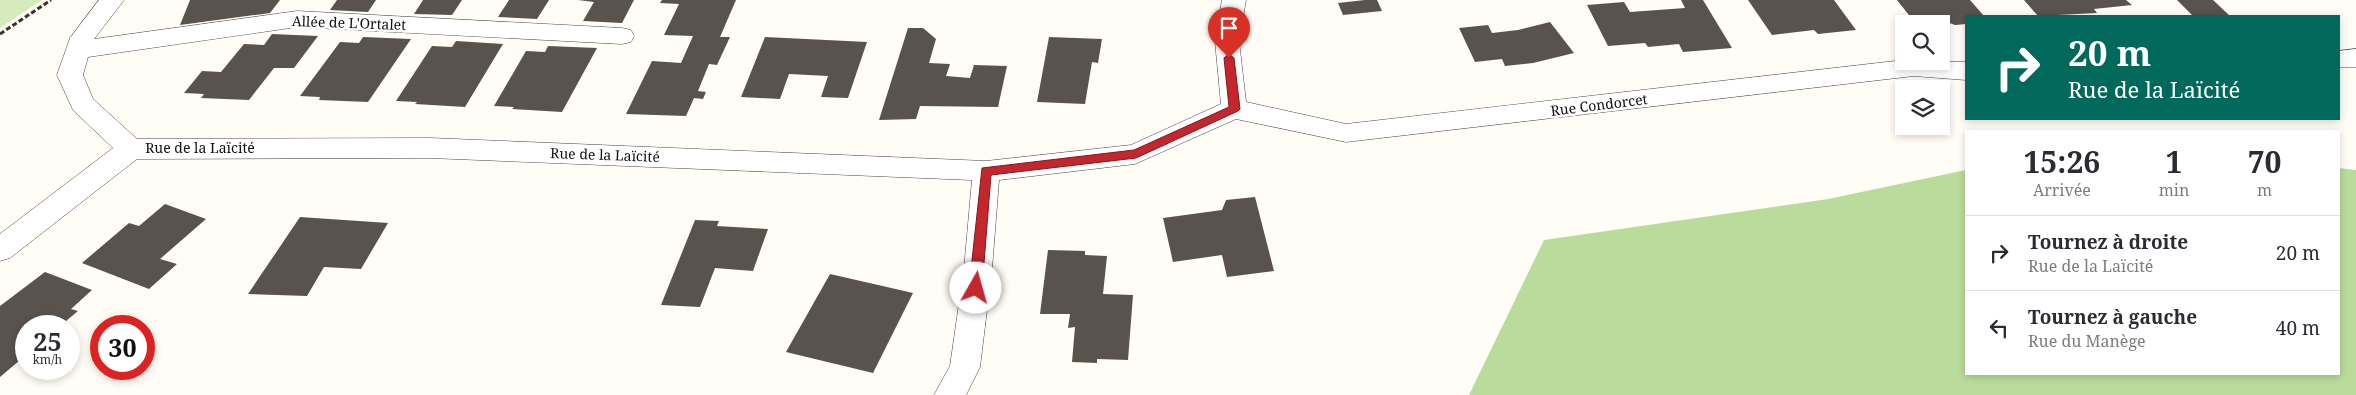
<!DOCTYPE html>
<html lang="fr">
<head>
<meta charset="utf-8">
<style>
  body { margin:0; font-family:"Noto Serif",serif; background:#f7f7f7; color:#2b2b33; height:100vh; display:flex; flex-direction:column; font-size:19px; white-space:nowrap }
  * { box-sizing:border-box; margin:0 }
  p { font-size:16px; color:#7c7c81 }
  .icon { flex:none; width:28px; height:28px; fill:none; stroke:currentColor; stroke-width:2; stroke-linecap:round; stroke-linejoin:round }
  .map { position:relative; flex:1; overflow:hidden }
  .panel { position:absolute; left:1965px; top:130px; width:375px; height:245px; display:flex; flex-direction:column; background:#fff; border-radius:0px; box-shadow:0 2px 8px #0003 }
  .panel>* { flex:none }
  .top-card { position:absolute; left:1965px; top:15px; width:375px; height:105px; border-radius:0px; box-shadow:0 2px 8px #0003; background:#00695c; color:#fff; overflow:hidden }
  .controls { position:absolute; left:1895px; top:15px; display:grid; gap:10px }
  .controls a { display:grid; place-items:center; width:55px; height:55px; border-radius:0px; background:#fff; box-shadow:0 2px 8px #0003; font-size:25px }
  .speed { position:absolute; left:15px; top:315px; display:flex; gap:10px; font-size:25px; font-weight:700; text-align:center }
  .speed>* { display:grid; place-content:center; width:65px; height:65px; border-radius:50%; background:#fff; box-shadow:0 2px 8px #0003; line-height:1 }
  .speed small { font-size:12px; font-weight:400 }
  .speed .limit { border:8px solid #d22; background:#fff; color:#111 }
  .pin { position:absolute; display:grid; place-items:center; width:42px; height:42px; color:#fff; margin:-51px -21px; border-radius:50% 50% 50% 0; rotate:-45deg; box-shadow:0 0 5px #0007 }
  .pin .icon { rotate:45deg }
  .me { position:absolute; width:55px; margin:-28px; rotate:7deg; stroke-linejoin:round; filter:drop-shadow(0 0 4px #0008) }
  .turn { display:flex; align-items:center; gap:18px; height:105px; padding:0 20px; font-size:22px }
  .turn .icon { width:65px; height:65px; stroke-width:2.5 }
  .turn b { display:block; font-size:35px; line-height:42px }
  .eta { display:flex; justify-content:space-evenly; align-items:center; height:85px; text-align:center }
  .eta b { font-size:30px; font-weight:700; line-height:35px }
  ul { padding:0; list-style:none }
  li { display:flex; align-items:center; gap:15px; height:75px; padding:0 20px; border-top:1px solid #e1e1e2 }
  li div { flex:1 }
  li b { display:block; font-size:19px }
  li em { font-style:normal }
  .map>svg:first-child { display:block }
  .green { fill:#d5ebbd }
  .forest { fill:#b9dc9c }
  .building { fill:#5a524d }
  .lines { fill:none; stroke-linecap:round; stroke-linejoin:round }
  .minor-casing { stroke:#444; stroke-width:1 }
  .path { stroke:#333; stroke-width:3; stroke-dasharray:5 2.5; stroke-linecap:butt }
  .minor { fill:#fff; fill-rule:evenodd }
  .route { fill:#c4262e; stroke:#7f191e }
  .labels { text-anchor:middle; stroke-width:5; stroke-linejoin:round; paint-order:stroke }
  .street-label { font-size:14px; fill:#111; stroke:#fff }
</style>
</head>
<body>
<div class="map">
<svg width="2356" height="395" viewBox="0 0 2356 395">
  <rect width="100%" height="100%" fill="#fffdf5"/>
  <!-- green -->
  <path class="green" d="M0 0H42L0 28Z"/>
  <!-- forest -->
  <path class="forest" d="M2339 168 2356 170V395H1469L1544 240 1828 199 1966 170V374H2339Z"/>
  <!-- building -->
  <g class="building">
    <path d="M190 0H280L270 13 180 25Z"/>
    <path d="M337 0H376L368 12 330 10Z"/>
    <path d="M423 0H462L452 15 414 14Z"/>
    <path d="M509 0H549L537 19 498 17Z"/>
    <path d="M578 0H634L622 23 583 21 594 2Z"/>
    <path d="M662 0H736L720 37H730L717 65 709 64 698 91 706 92 703 99 694 98 686 116 626 114 652 61 681 63 693 36 664 35 679 4 660 3Z"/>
    <path d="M1365 0H1377L1382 11 1343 15 1338 3Z"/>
    <path d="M1681 0H1703L1732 48 1683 52 1679 44 1648 47 1645 43 1608 46 1587 5 1624 2 1630 12 1685 8Z"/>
    <path d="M1748 0H1834L1856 30 1818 34 1814 30 1772 35Z"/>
    <path d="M1897 0H1970L1984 16H1966V24L1955 25 1947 22 1916 24Z"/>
    <path d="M2024 0H2126L2132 5 2094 9 2097 13 2038 16Z"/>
    <path d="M2177 0H2213L2230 16H2193Z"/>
    <path d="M1550 22 1574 53 1533 63 1505 66 1502 59 1475 62 1459 28 1488 25 1492 33 1518 30Z"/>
    <path d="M908 28H923L936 39 929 63 950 64 946 76 970 78 974 65 1007 66 998 107 920 106 916 119 879 120Z"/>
    <path d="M272 34 318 36 294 68H274L249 100 201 98 204 94 184 93 202 71 221 72 244 44 264 45Z"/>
    <path d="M363 37 411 39 368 102 319 100 320 97 300 96 340 42 359 43Z"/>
    <path d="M765 37 867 42 848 98 821 97 828 76 789 74 780 99 741 97Z"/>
    <path d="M1049 37 1102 39 1098 63 1092 62 1085 104 1037 102Z"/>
    <path d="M456 41 503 44 465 107 415 104 417 102 396 101 432 46 452 47Z"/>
    <path d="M548 46 597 48 562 112 512 109 514 107 494 106 526 51 545 52Z"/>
    <path d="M1255 197 1274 271 1227 277 1222 255 1173 262 1163 218 1222 210 1226 200Z"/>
    <path d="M165 204 206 219 160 259 177 264 149 289 82 263 129 223 139 226Z"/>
    <path d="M300 217 388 223 361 269 324 267 307 296 248 294Z"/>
    <path d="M695 220 719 221 717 226 768 229 753 271 715 268 700 307 661 305Z"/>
    <path d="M1048 250 1085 251V255L1107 256 1103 294 1133 295 1128 360 1097 359V363L1072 362 1075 327 1068 328 1070 314H1040Z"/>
    <path d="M45 272 92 290 71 309 78 311 60 326H26V355L0 377V306Z"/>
    <path d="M830 274 913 293 873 373 786 352Z"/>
  </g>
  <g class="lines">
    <!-- minor casing -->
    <g class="minor-casing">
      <g id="minor">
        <path d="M99 0H124L94 39 297 11 622 28 631 30 634 36 631 42 622 44 297 27 88 57 83 75 93 99 137 139 430 138 986 161 1131 145 1221 104 1215 41 1222 0H1246L1239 41 1246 102 1346 124 1904 60V61L1966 62V80L1914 76 1346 142 1236 119 1135 164 999 180 992 269 980 367 966 395H934L950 366 964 269 972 180 430 158 137 159 10 258 0 261V234L113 148 73 110 57 75 70 38Z"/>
        <path d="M2356 49V67H2339V51Z"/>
      </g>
    </g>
    <!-- path -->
    <path class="path" d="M0 34 51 0"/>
    <!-- minor -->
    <use href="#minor" class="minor"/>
  </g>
  <!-- route -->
  <path class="route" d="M1229 54 1234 58 1240 109 1238 111 1136 158 991 175 982 288 980 292H971L969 288 982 168 1134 150 1229 107 1224 58Z"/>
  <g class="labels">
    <!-- street labels -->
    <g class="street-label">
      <text transform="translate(349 23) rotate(2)" y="5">Allée de L'Ortalet</text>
      <text transform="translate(1599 105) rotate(-7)" y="5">Rue Condorcet</text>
      <text x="200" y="153">Rue de la Laïcité</text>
      <text transform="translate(605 155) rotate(2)" y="5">Rue de la Laïcité</text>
    </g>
  </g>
</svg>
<div class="controls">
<a><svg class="icon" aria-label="search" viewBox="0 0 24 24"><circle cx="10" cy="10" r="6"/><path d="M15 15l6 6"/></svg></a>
<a><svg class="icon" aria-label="layers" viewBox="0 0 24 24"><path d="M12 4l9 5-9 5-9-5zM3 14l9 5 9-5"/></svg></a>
</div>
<div class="speed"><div>25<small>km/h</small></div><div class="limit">30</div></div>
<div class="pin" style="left:1229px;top:58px;background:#d93025"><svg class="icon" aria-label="arrive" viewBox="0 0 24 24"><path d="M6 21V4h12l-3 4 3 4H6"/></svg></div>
<svg class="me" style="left:976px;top:288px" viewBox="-20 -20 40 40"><circle r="19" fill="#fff"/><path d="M0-13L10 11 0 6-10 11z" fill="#c4262e"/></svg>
<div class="top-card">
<div class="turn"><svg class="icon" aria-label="right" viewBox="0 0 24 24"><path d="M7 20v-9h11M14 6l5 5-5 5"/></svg><div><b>20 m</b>Rue de la Laïcité</div></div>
</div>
<section class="panel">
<div class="eta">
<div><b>15:26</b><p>Arrivée</p></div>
<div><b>1</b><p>min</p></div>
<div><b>70</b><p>m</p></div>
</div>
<ul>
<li><svg class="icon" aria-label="right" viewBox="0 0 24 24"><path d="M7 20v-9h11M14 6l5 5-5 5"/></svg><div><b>Tournez à droite</b><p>Rue de la Laïcité</p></div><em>20 m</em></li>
<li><svg class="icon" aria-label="left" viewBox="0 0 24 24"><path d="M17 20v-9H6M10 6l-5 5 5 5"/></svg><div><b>Tournez à gauche</b><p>Rue du Manège</p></div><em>40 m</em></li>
</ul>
</section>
</div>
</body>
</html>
